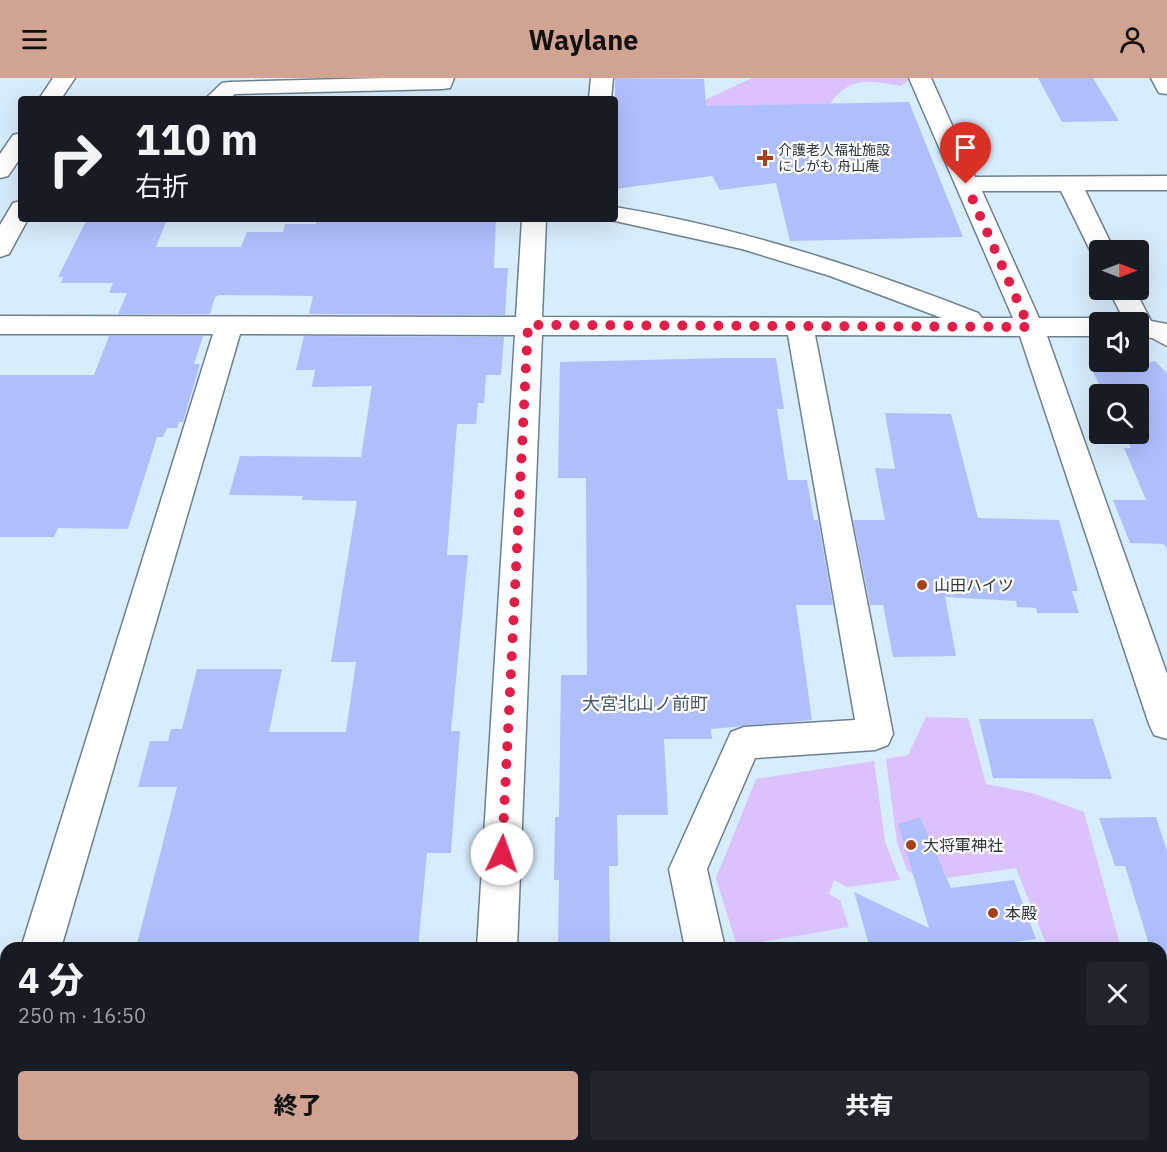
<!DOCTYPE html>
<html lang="ja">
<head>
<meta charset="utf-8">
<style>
  body { margin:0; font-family:"IBM Plex Sans","Noto Sans JP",sans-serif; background:#20242c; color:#f1f3f6; height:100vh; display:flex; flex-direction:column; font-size:22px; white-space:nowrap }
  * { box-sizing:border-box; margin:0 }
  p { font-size:20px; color:#9ea1a6 }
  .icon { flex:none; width:33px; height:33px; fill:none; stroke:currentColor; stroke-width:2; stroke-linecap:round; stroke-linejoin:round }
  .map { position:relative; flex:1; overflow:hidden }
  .drawer { position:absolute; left:0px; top:864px; width:1167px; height:210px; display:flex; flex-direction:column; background:#171b24; border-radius:18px 18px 0 0; box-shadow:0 6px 24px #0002 }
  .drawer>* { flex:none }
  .hud { position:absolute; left:18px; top:18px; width:600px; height:126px; border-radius:6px; box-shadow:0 6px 24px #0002; background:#171b24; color:#f1f3f6; overflow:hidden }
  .needle { width:39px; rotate:90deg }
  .fabs { position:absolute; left:1089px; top:162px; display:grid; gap:12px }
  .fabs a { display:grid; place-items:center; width:60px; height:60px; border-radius:6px; background:#171b24; box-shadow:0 6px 24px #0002; font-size:30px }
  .pin { position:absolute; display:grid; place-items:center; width:51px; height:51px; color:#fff; margin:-62px -26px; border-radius:50% 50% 50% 0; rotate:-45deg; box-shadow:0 0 6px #0007 }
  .pin .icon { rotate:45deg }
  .me { position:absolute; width:66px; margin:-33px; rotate:3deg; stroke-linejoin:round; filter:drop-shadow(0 0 4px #0008) }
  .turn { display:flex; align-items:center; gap:21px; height:126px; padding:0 18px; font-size:27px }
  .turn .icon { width:78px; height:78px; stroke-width:2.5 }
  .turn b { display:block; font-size:42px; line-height:51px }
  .round { display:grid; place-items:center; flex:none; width:63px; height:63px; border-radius:6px; background:#20242c }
  .overview { display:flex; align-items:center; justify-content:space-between; height:102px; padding:0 18px }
  h1 { font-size:36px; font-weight:800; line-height:45px }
  .button { display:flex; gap:12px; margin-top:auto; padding:12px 18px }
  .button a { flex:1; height:69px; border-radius:6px; background:#d0a392; color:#111; font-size:24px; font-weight:800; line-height:69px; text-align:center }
  .button a+a { background:#20242c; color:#f1f3f6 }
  header { display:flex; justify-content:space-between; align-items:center; height:78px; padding:0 18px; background:#d0a392; color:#111; font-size:27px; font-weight:800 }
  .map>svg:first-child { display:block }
  .green { fill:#dcc2fd }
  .building { fill:#afbffd }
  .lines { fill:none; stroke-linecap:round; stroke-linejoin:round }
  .minor-casing { stroke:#6c808e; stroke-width:3 }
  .minor { fill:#fff; fill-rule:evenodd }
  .route { stroke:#e11d48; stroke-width:10; stroke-dasharray:0 18 }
  .poi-dot { fill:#a74117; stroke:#fff; stroke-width:2 }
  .labels { text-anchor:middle; stroke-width:4.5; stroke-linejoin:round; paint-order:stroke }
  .far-poi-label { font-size:14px; fill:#2c353b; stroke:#fff; text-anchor:start }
  .poi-label { font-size:16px; fill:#2c353b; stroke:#fff; text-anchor:start }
  .neighbourhood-label { font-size:18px; fill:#455765; stroke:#fff }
</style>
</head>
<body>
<header><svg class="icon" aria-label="menu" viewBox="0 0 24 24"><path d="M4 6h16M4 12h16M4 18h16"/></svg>Waylane<svg class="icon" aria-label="person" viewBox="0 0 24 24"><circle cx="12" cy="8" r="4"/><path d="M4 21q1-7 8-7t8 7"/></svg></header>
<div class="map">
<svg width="1167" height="1074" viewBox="0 0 1167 1074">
  <rect width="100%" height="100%" fill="#d7ecfc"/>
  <!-- green -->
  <g class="green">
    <path d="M752 0H907L909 2 901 8C862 1 846 0 826 32L688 30Z"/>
    <path d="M926 639 968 640 986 706 1032 715 1084 734 1121 870H1048L1016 790 947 800 944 792 913 796 907 792 897 764 886 681 908 677Z"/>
    <path d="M874 683 885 764 900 802 847 809 834 802 829 816 840 822 849 849 737 868 716 800 756 701Z"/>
    <path d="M1161 1029 1167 1053V1074H1044L1018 1068H1161Z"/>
  </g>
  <!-- building -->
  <g class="building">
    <path d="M615 0 704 1 706 28 909 24 963 159 790 163 776 105 720 112 712 98 615 111Z"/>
    <path d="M1038 0H1093L1119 43 1062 44Z"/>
    <path d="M87 141H167L156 169H241L247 154H283L285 146H316L318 141H496L494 190H508L505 237 309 236 313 218 219 217 215 219 210 236H118L127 215H109L113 205H61L63 199H58Z"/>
    <path d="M109 258H203L194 286H200L183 344H179L177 350H167L163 359H157L128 451 58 450 54 459H0V297H94Z"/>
    <path d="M304 258 504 259 501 297H486L484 325H478L476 346H457L447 477H468L451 653H460L451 775H427L418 870H136L177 709H138L150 663H168L171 651H182L197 591H282L269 654H346L356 584H331L357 423 302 422 303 418 229 417 240 378 361 379 372 308 312 309 315 292H296Z"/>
    <path d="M727 280H776L784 331H777L788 402H807L814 442H818L833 527H796L812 642 711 651 712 661H664L668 737H617L618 788H609L610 870H558L559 802H554L555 739H559L561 597H587L586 400H558L560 284Z"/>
    <path d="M1155 283 1167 295V471L1164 466 1130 465 1113 422H1146L1124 370H1131L1124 356H1138V316H1104L1088 284H1130L1134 289Z"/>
    <path d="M885 335 951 336 978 440 1059 442 1078 513H1072L1079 535H1037L1036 530 1017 529 1016 523 945 519 956 578 893 579 883 527H870L853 442H885L875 390 895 391Z"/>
    <path d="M979 641H1093L1112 701 993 700Z"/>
    <path d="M920 739 951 810 1014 802 1036 861 970 870H870L854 814 929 850 898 746Z"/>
    <path d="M1156 739 1167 773V896L1161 897V870H1150L1125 788H1115L1099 740Z"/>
  </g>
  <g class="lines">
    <!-- minor casing -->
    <g class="minor-casing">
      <g id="minor">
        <path d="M53 0H75L61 21H39Z"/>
        <path d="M383 0H454L450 10 442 11 235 16 229 21H205L222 5 230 4Z"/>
        <path d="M591 0H613L611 21H589Z"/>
        <path d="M909 0H931L975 99 1167 98V112H1085L1114 172H1100V179L1093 177 1090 172 1061 113H982L1039 240H1100L1110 244H1100V258H1047L1167 596V661L1154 657 1149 646 1020 258 815 257 893 656 888 667 875 672 755 680 707 791 725 870H685L669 791 731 654 744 649 855 642 788 257H542L517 870H477L515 257 240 256 61 870H21L213 256H0V238L516 239 522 141H546L542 239 942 240 830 198 742 171 606 141H615V129C741 150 860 189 978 235L982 240H1013Z"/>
        <path d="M1151 0H1167V16L1159 15Z"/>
        <path d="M21 55V79L8 98 0 100V76L13 57Z"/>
        <path d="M21 123V141H28L9 176 0 179V147L13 125Z"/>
        <path d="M1109 212H1135L1151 243 1167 246V268L1152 260 1138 258V244H1125Z"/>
        <path d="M6 965V1025L0 1028V967Z"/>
        <path d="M466 1068H510L509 1074H465Z"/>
        <path d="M800 1068H866L868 1074H802Z"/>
      </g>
    </g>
    <!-- minor -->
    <use href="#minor" class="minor"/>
  </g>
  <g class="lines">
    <!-- route -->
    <path class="route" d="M502 776 528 247 1029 249 966 106"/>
  </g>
  <!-- markers -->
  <g class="poi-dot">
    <path d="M762 71h6v6h6v6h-6v6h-6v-6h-6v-6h6z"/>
    <circle cx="922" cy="507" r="6"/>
    <circle cx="911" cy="767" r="6"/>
    <circle cx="993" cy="835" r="6"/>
  </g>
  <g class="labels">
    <!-- far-poi labels -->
    <g class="far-poi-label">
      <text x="778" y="77">介護老人福祉施設<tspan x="778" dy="16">にしがも 舟山庵</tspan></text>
    </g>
    <!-- poi labels -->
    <g class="poi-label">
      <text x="934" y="513">山田ハイツ</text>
      <text x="923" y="773">大将軍神社</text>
      <text x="1005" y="841">本殿</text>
    </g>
    <!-- neighbourhood labels -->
    <g class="neighbourhood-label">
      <text x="645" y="632">大宮北山ノ前町</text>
    </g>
  </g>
</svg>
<div class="fabs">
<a><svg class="needle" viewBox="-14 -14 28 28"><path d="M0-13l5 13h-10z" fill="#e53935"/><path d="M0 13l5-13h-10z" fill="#9ea1a6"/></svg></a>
<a><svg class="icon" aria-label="sound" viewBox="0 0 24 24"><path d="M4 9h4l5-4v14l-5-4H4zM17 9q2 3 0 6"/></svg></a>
<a><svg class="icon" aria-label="search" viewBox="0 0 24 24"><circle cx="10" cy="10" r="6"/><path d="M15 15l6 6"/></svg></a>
</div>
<div class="pin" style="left:966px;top:106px;background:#d93025"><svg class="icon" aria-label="arrive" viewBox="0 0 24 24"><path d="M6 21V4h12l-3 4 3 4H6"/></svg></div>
<svg class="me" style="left:502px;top:776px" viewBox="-20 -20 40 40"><circle r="19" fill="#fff"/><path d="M0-13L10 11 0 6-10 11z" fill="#e11d48"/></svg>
<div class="hud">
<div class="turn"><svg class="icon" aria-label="right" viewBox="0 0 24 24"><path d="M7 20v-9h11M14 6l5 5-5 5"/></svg><div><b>110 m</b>右折</div></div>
</div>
<section class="drawer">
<div class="overview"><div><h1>4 分</h1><p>250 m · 16:50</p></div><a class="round"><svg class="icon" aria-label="close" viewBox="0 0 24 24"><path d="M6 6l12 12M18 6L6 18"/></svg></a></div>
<div class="button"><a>終了</a><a>共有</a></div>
</section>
</div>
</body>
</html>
